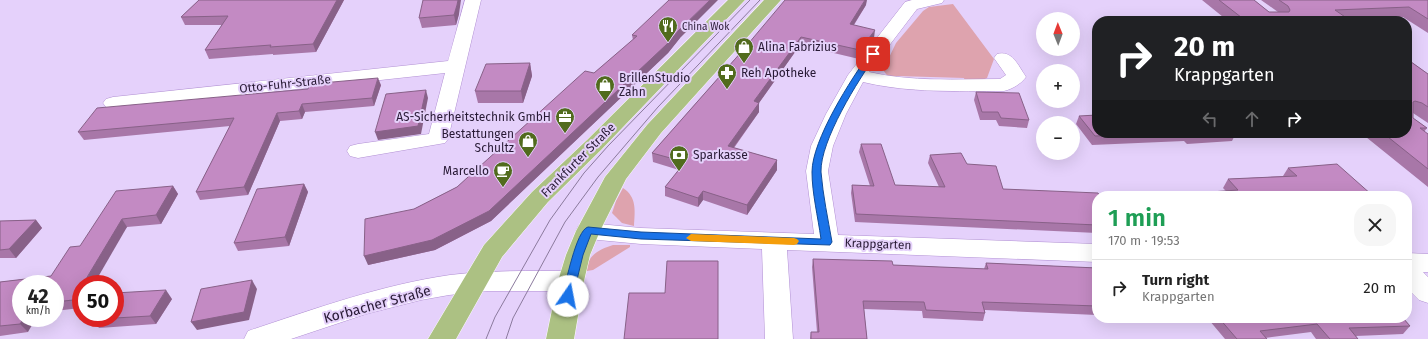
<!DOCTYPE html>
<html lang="en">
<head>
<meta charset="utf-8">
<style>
  body { margin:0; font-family:"Fira Sans",sans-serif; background:#f6f6f6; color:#222; height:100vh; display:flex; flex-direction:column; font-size:15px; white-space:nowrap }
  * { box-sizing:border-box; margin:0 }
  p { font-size:13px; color:#767676 }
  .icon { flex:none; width:22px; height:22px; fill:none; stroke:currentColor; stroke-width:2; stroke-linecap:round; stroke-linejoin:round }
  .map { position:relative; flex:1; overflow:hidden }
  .sheet { position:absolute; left:1092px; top:191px; width:320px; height:132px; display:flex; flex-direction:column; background:#fff; border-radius:16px; box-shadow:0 4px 16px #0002 }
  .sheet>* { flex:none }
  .banner { position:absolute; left:1092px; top:16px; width:320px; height:122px; border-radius:16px; box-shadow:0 4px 16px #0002; background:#202124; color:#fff; overflow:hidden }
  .needle { width:26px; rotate:359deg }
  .controls { position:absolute; left:1036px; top:12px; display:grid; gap:8px }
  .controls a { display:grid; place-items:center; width:44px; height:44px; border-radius:50%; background:#fff; box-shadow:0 4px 16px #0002; font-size:20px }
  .speed { position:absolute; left:12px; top:275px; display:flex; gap:8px; font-size:20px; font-weight:700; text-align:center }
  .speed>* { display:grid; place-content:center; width:52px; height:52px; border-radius:50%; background:#fff; box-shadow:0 4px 16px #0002; line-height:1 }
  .speed small { font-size:10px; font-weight:400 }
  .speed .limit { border:6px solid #d22; background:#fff; color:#111 }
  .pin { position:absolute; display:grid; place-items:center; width:34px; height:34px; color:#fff; margin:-17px; border-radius:8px; box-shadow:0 2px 6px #0006 }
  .me { position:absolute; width:44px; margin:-22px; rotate:12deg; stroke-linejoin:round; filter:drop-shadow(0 0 3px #0008) }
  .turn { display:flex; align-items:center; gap:14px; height:84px; padding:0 16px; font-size:18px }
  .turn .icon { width:52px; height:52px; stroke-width:2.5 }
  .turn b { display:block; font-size:28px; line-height:34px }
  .lanes { display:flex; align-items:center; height:38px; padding:0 16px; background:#0003; justify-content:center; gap:20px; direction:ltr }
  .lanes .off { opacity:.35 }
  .round { display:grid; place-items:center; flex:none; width:42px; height:42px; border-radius:16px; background:#f6f6f6 }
  .head { display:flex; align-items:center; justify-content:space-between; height:68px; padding:0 16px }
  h1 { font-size:24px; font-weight:600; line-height:30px; color:#1e9e55 }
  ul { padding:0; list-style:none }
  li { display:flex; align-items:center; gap:12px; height:56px; padding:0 16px; border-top:1px solid #e0e0e0 }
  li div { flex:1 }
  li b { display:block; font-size:15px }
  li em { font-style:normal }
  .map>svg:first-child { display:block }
  .green { fill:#dea3ae }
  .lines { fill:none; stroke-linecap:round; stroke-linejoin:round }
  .minor-casing { stroke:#b190d3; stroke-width:1 }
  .major-casing { stroke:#fff; stroke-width:1 }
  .minor { fill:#fff; fill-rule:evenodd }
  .major { fill:#acc183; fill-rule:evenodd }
  .tram { stroke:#8b7a9d; stroke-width:1 }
  .wall { fill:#a877a8 }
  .shaded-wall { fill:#886188 }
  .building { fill:#c38ac3; stroke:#886188 }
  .route { fill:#1a73e8; stroke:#114b97 }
  .slow { fill:#f59e0b }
  .labels { text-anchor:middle; stroke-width:4; stroke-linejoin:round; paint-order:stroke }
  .far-poi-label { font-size:10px; fill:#281a35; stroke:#e5d1fb; text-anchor:start }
  .poi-label { font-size:12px; fill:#281a35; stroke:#e5d1fb; text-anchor:start }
  .street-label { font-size:12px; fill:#281a35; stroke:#e5d1fb }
  .near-street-label { font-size:14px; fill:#281a35; stroke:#e5d1fb }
</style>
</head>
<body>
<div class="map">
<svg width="1428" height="339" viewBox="0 0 1428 339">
  <rect width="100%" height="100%" fill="#e5d1fb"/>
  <!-- green -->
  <g class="green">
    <path d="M953 4 994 59 987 78 978 82H965L964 78 897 76 898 80 889 78 883 70 896 43 923 11 929 7Z"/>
    <path d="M623 188C637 197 635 211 634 226L622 223 612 213 616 201Z"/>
    <path d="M613 245H630V247L593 270 587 271C586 256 600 249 613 245Z"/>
  </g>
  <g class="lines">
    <!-- minor casing -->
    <g class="minor-casing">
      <g id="minor">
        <path d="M465 0H481L448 139 445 143 358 158 350 156 347 151 350 146 358 144 429 134 445 73 113 109 106 107 103 103 106 99 113 97 448 61Z"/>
        <path d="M912 0H944L942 3 917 9 869 72C911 82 957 79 1000 79L1006 75 994 58 997 54C1012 50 1018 65 1026 77 1021 84 1012 89 1004 91 957 91 909 93 863 82L846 114 833 146 828 171 838 235 1097 244V262L787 250 793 339H765L762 249 641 244 588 239 579 237 576 231 579 225 588 223 641 228 814 234 806 171 811 146 826 114 848 75 905 2Z"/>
        <path d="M1407 253 1428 254V272H1423L1428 277V303L1419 300 1407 288Z"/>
        <path d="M571 271 580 274 584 281 580 288 571 291H488L449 295 421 300 366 314 291 339H244L248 331C314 309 381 285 450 275 490 270 530 271 571 271Z"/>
      </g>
    </g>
    <!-- major casing -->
    <g class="major-casing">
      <g id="major">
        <path d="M728 0H745L601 150 548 202 502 257 456 339H428L484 245 532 192 587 140Z"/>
        <path d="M764 0H781L661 133 626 179 600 231 590 255 584 281 574 339H546L558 281 566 255 576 231 605 177 647 125Z"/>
      </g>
    </g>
    <!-- minor -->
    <use href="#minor" class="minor"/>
    <!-- major -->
    <use href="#major" class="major"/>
    <!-- tram -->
    <g class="tram">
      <path d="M486 339 495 317 550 220 584 173 608 146 750 0"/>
      <path d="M506 339 513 318 565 222 598 177 658 107 760 0"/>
    </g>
  </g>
  <!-- wall -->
  <g class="wall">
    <path d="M199 0H344L316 52 273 55V54L209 59 205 50 222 25H185L181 17Z"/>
    <path d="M1202 0H1254L1269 12H1278L1261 0H1428V33L1403 17 1349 19 1351 21H1228Z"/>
    <path d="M866 5 854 25 874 38 859 59 800 45 759 103V112L734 148 777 160V170L747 215 703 200 698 207 665 196V187L679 170 653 162 652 153 743 50Z"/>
    <path d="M459 14 456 25 422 28 419 18Z"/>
    <path d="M632 35 680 38 668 53 491 221 435 250 368 265 414 209 457 187 594 73 633 40Z"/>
    <path d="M1407 59 1428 74V123L1413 113V118L1427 128 1424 132 1428 134V187L1361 133H1407Z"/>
    <path d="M530 63 532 76 523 103H478L475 91Z"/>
    <path d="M381 85 374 106 305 112 302 119 280 121 248 195 200 200 196 192 230 126 84 140 78 132Z"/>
    <path d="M976 92 1029 120 1027 128 999 126 996 120H980L974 100Z"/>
    <path d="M1079 116 1097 133H1291L1289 135 1234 137 1232 141 1187 144 1184 141 1092 145 1076 124Z"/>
    <path d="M861 144 895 185 939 187 928 163 930 155 967 164 1003 189 1097 196V233L855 222 851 193 852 185 870 186 859 152Z"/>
    <path d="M1288 168 1372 195V196H1156L1226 191 1223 188 1228 179 1284 176H1283Z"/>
    <path d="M304 184 308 192 289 246 238 251 234 243Z"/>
    <path d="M173 186 178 194 161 224 127 227 81 284V306L80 308 55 311V284H21L28 332 0 336V282L51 276 80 246Z"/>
    <path d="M36 220 42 228 16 258H0V221Z"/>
    <path d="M813 259 893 265 984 269 986 263 1097 268V315L985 310V313L983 321 923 318 922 311 864 309 867 339H810L811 332H817L812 267Z"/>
    <path d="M115 293 172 299 156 324 99 328 92 319 93 318H115Z"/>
    <path d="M1168 318H1403L1410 326 1403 334 1356 336 1358 339H1316L1311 332 1265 338 1267 339H1225L1209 320Z"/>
  </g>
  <!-- shaded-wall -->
  <g class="shaded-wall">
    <path d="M337 0H344L316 52 313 44Z"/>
    <path d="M458 0H461L459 14 456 25 454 15Z"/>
    <path d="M710 0H718L680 38 668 53 491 221 435 250 368 265 364 256 679 30Z"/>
    <path d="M865 0H867L866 5 849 32 850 24Z"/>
    <path d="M875 30 874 38 859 59 860 50Z"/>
    <path d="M801 37 800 45 754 110V101Z"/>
    <path d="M530 63 532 76 523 103 521 91Z"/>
    <path d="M378 78 381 85 374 106 372 98Z"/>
    <path d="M426 90 428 98 421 134 378 140 375 132Z"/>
    <path d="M759 103V112L728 155V146Z"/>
    <path d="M302 104 305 112 302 119 299 111Z"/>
    <path d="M277 113 280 121 248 195 244 187Z"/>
    <path d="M777 160V170L747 215V205Z"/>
    <path d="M304 184 308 192 289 246 285 237Z"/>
    <path d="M173 186 178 194 161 224 156 215Z"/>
    <path d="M703 191V200L698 207V198Z"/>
    <path d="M122 219 127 227 94 284H83Z"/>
    <path d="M36 220 42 228 16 258 9 249Z"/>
    <path d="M252 280 257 289 249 320 197 330 191 322Z"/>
    <path d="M81 287V306L80 308 73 300Z"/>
    <path d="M166 290 172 299 156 324 150 316Z"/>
    <path d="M24 318H36L28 332 20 324Z"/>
  </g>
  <!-- building -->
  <g class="building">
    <path d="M199 0H337L313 44 270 47 271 45 205 50 228 16 181 17Z"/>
    <path d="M423 0H458L457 5 454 15 419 18Z"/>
    <path d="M669 0H710L679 30 667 44 489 211 432 240 364 256 365 219 414 209 457 187 585 71 594 73 637 36 632 35Z"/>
    <path d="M785 0H865L850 24 875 30 860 50 801 37 754 101 759 103 728 146 777 160 747 205 703 191 698 198 665 187 685 162 652 153 743 50Z"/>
    <path d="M1219 0H1254L1269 12H1289L1290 10 1288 6 1279 0H1428V19L1409 7 1335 10 1351 21H1246Z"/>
    <path d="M1407 59 1428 74V107L1422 103 1415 101 1413 102V118L1427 128H1420L1428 134V169L1383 133H1407Z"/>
    <path d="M530 63 521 91H475L486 64Z"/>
    <path d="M378 78 372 98 302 104 299 111 277 113 244 187 196 192 234 118 78 132 97 108 308 89 310 84Z"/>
    <path d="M426 90 418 126 375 132 386 94Z"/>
    <path d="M976 92 1019 93 1029 120 1001 118 998 112H982Z"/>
    <path d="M1097 115V133H1236L1191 136 1188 133 1095 136 1079 116Z"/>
    <path d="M861 144H881L895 185 945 187 930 155 961 153 967 164 996 166 1003 189 1098 193 1100 196H1097V225L856 214 852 185 874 186Z"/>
    <path d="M1337 164 1372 195 1363 196H1156L1238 190 1228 179 1297 176 1288 168Z"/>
    <path d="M304 184 285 237 234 243 257 189Z"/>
    <path d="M173 186 156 215 122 219 83 284H81V287L73 300 55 302V284H21V318H24L20 324 0 326V282L51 276 70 247 80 246 116 191Z"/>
    <path d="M36 220 9 249 0 250V221Z"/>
    <path d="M813 259 892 261 893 265 988 269 986 263 1097 268V306L982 302 985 313 926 310 924 302 863 301 867 339H811V332H819Z"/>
    <path d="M667 261H718V339H624L629 293H665Z"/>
    <path d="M252 280 244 312 191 322 201 289Z"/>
    <path d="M166 290 150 316 115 318V293Z"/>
    <path d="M93 318H109L92 319Z"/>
    <path d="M1219 318H1403L1410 326 1349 328 1358 339H1330L1317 324 1260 331 1267 339H1237Z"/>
  </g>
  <!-- route -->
  <path class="route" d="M873 52 877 54C858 80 820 141 821 172 823 196 828 219 832 242L830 245 641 239 591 234 583 255 573 296 572 299 568 300 564 299 562 296C566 284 576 230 588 227L641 232 821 239C818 217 812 193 812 172 812 140 851 79 870 53Z"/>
  <!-- slow -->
  <path class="slow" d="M691 234 794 238 797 239 799 241 797 244 794 245 691 241 686 238Z"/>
  <!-- icons -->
  <defs>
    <g id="restaurant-pin" transform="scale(1)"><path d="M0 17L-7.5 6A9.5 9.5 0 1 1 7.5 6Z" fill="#516b1d" stroke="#e5d1fb"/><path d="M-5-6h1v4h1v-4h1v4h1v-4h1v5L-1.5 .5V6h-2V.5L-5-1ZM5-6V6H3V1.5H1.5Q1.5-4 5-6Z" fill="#fff"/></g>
    <g id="shop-pin" transform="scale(1)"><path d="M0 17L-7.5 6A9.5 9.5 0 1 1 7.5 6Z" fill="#516b1d" stroke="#e5d1fb"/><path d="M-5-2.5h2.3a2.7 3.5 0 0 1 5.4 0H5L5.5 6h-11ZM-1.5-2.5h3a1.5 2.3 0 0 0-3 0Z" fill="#fff"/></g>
    <g id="pharmacy-pin" transform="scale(1)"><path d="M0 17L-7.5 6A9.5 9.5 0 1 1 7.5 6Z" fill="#516b1d" stroke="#e5d1fb"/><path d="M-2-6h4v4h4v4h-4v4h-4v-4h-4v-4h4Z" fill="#fff"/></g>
    <g id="office-pin" transform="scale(1)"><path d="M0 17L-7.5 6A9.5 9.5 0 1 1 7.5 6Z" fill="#516b1d" stroke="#e5d1fb"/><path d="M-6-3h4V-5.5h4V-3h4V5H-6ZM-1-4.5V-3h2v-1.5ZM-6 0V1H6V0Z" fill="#fff"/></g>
    <g id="bank-pin" transform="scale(1)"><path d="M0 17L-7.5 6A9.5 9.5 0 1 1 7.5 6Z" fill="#516b1d" stroke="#e5d1fb"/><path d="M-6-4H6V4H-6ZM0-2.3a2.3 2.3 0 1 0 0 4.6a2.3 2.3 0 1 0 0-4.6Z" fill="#fff"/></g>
    <g id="cafe-pin" transform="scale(1)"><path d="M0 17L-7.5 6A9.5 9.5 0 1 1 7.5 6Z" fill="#516b1d" stroke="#e5d1fb"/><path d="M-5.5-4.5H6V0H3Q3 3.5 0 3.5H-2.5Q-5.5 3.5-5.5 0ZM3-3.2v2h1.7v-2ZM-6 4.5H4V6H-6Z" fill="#fff"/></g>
  </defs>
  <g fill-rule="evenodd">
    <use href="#restaurant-pin" x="668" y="26"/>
    <use href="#shop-pin" x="744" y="47"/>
    <use href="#pharmacy-pin" x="727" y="73"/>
    <use href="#shop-pin" x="605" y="85"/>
    <use href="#office-pin" x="565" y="117"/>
    <use href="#shop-pin" x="528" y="141"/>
    <use href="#bank-pin" x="679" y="155"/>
    <use href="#cafe-pin" x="503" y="171"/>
  </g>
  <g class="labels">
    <!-- far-poi labels -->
    <g class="far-poi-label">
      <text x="682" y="30">China Wok</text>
    </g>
    <!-- poi labels -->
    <g class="poi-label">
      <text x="758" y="51">Alina Fabrizius</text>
      <text x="741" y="77">Reh Apotheke</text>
      <text x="619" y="82">BrillenStudio<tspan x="619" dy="14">Zahn</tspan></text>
      <text x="551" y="121" text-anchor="end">AS-Sicherheitstechnik GmbH</text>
      <text x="514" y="138" text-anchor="end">Bestattungen<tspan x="514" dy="14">Schultz</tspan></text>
      <text x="693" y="159">Sparkasse</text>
      <text x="489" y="175" text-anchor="end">Marcello</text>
    </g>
    <!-- street labels -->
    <g class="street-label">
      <text transform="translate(285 84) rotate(-6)" y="4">Otto-Fuhr-Straße</text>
      <text transform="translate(578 160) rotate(-45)" y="4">Frankfurter Straße</text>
      <text transform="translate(878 244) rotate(2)" y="4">Krappgarten</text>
    </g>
    <!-- near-street labels -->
    <g class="near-street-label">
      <text transform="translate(377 304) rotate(-15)" y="5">Korbacher Straße</text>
    </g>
  </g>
</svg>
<div class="controls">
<a><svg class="needle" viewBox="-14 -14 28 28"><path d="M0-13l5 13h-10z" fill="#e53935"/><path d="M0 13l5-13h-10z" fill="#767676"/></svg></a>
<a>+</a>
<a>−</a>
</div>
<div class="speed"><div>42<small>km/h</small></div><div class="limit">50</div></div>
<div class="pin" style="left:873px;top:54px;background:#d93025"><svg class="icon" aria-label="arrive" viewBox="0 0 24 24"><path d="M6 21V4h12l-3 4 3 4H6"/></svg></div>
<svg class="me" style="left:568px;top:296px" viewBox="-20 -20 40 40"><circle r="19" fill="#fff"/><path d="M0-13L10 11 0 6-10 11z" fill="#1a73e8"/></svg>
<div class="banner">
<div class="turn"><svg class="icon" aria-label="right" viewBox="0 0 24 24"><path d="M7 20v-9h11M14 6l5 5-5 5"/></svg><div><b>20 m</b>Krappgarten</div></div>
<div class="lanes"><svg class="icon off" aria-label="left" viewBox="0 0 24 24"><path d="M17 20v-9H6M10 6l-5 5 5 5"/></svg><svg class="icon off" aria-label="ahead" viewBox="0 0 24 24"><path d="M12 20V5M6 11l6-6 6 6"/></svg><svg class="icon" aria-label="right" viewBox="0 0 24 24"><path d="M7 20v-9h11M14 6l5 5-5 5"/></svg></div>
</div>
<section class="sheet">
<div class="head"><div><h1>1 min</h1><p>170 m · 19:53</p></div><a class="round"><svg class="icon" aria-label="close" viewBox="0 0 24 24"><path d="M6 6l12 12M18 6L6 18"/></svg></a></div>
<ul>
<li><svg class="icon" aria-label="right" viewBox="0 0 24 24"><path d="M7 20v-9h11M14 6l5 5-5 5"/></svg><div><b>Turn right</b><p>Krappgarten</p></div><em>20 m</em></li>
</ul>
</section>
</div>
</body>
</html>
